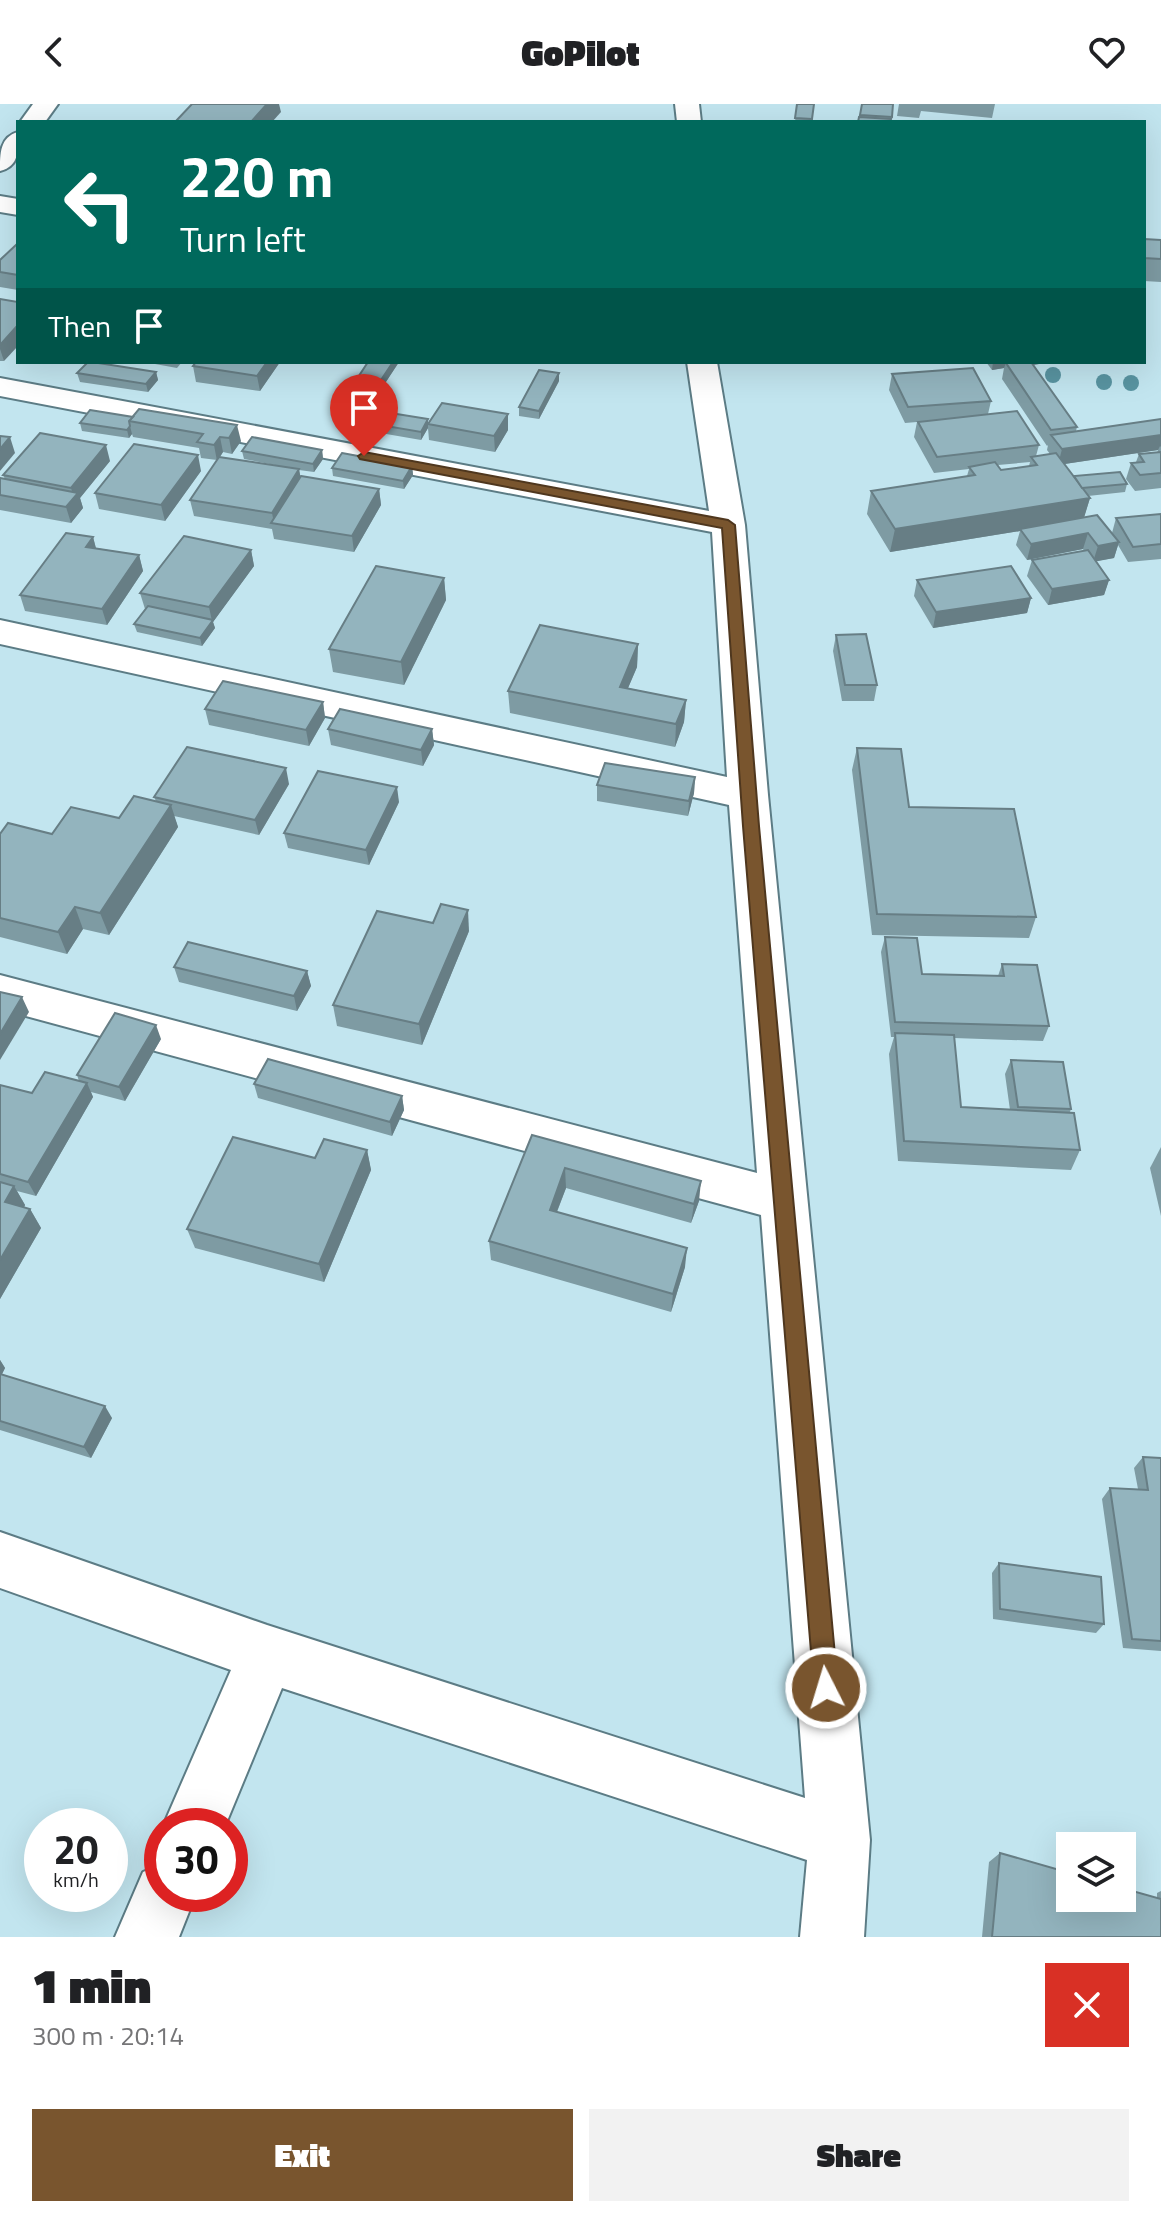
<!DOCTYPE html>
<html lang="en">
<head>
<meta charset="utf-8">
<style>
  body { margin:0; font-family:"Titillium Web",sans-serif; background:#f2f2f2; color:#202124; height:100vh; display:flex; flex-direction:column; font-size:30px; white-space:nowrap }
  * { box-sizing:border-box; margin:0 }
  p { font-size:26px; color:#757577 }
  .icon { flex:none; width:44px; height:44px; fill:none; stroke:currentColor; stroke-width:2; stroke-linecap:round; stroke-linejoin:round }
  .map { position:relative; height:1833px; overflow:hidden }
  .panel { display:flex; flex-direction:column; background:#fff; flex:1 }
  .panel>* { flex:none }
  .top-card { position:absolute; left:16px; top:16px; width:1130px; height:244px; border-radius:0px; box-shadow:0 8px 32px #0002; background:#00695c; color:#fff; overflow:hidden }
  .fabs { position:absolute; left:1056px; top:1728px; display:grid; gap:16px }
  .fabs a { display:grid; place-items:center; width:80px; height:80px; border-radius:0px; background:#fff; box-shadow:0 8px 32px #0002; font-size:40px }
  .speed { position:absolute; left:24px; top:1704px; display:flex; gap:16px; font-size:40px; font-weight:700; text-align:center }
  .speed>* { display:grid; place-content:center; width:104px; height:104px; border-radius:50%; background:#fff; box-shadow:0 8px 32px #0002; line-height:1 }
  .speed small { font-size:20px; font-weight:400 }
  .speed .limit { border:12px solid #d22; background:#fff; color:#111 }
  .pin { position:absolute; display:grid; place-items:center; width:68px; height:68px; color:#fff; margin:-82px -34px; border-radius:50% 50% 50% 0; rotate:-45deg; box-shadow:0 0 8px #0007 }
  .pin .icon { rotate:45deg }
  .me { position:absolute; width:88px; margin:-44px; rotate:355deg; stroke-linejoin:round; filter:drop-shadow(0 0 6px #0008) }
  .turn { display:flex; align-items:center; gap:28px; height:168px; padding:0 32px; font-size:36px }
  .turn .icon { width:104px; height:104px; stroke-width:2.5 }
  .turn b { display:block; font-size:56px; line-height:68px }
  .then { display:flex; align-items:center; height:76px; padding:0 32px; background:#0003; gap:16px; font-size:30px }
  .round { display:grid; place-items:center; flex:none; width:84px; height:84px; border-radius:0px; background:#f2f2f2 }
  .overview { display:flex; align-items:center; justify-content:space-between; height:136px; padding:0 32px }
  h1 { font-size:48px; font-weight:800; line-height:60px }
  .action { display:flex; gap:16px; margin-top:auto; padding:16px 32px }
  .action a { flex:1; height:92px; border-radius:0px; background:#79552e; color:#fff; font-size:32px; font-weight:800; line-height:92px; text-align:center }
  .action a+a { background:#f2f2f2; color:#202124 }
  header { display:flex; justify-content:space-between; align-items:center; height:104px; padding:0 32px; background:#fff; font-size:36px; font-weight:800 }
  .map>svg:first-child { display:block }
  .lines { fill:none; stroke-linecap:round; stroke-linejoin:round }
  .street-casing { stroke:#5c7c85; stroke-width:4 }
  .street { fill:#fff; fill-rule:evenodd }
  .tree { fill:#5994a1 }
  .wall { fill:#7e9ba3; fill-rule:evenodd }
  .shaded-wall { fill:#677e85 }
  .building { fill:#93b4be; stroke:#677e85; stroke-width:2 }
  .route { fill:#79552e; stroke:#4f371e; stroke-width:2 }
</style>
</head>
<body>
<header><svg class="icon" aria-label="back" viewBox="0 0 24 24"><path d="M15 5l-7 7 7 7"/></svg>GoPilot<svg class="icon" aria-label="heart" viewBox="0 0 24 24"><path d="M12 20l-8-8c-3-5 5-10 8-4 3-6 11-1 8 4z"/></svg></header>
<div class="map">
<svg width="1161" height="1833" viewBox="0 0 1161 1833">
  <rect width="100%" height="100%" fill="#c2e5ef"/>
  <g class="lines">
    <!-- street casing -->
    <g class="street-casing">
      <g id="street">
        <path d="M33 0H58L45 18H20Z"/>
        <path d="M675 0H699L701 18H677Z"/>
        <path d="M18 28C18 46 20 62 0 67 0 49 0 33 18 28Z"/>
        <path d="M0 92 18 95V111L0 108Z"/>
        <path d="M687 258H717L745 421 768 691 870 1736 864 1833H800L807 1756 282 1584 225 1722H163L231 1566 0 1484V1428L267 1521 805 1694 761 1111 0 905V871L757 1069 729 701 0 540V516L727 673 712 428 0 292V274L709 407Z"/>
        <path d="M162 1760V1790H196L179 1833H115L143 1768Z"/>
      </g>
    </g>
    <!-- street -->
    <use href="#street" class="street"/>
  </g>
  <!-- trees -->
  <g class="tree">
    <circle cx="1053" cy="271" r="8"/>
    <circle cx="1104" cy="278" r="8"/>
    <circle cx="1131" cy="279" r="8"/>
  </g>
  <!-- wall -->
  <g class="wall">
    <path d="M797 0H814L812 18H795Z"/>
    <path d="M862 0H893L891 18 860 13Z"/>
    <path d="M899 0H995L992 14 921 7 919 14 897 12Z"/>
    <path d="M1144 135 1161 136V178L1144 177Z"/>
    <path d="M18 139V186L0 183V156Z"/>
    <path d="M0 195 4 257H0Z"/>
    <path d="M144 258H182L177 264Z"/>
    <path d="M189 258H280L260 287 196 278 193 262 195 259Z"/>
    <path d="M368 258H399L374 296 352 292 351 284Z"/>
    <path d="M986 258H1040L1039 260 1033 261 1077 323 1076 327 1161 315V384L1135 387 1126 375 1131 359 1136 358 1139 350 1157 349 1158 346 1064 360 1074 372 1127 380 1125 388 1088 392 1090 394 1084 413 1112 429 1116 414 1161 410V455L1128 458 1118 441 1114 454 1096 457 1109 476 1104 491 1048 501 1027 472 1032 456 1084 447 1083 445 1027 456 1016 441 1020 427 890 448 867 410 871 387 967 372 969 365 934 369 914 333 917 318 905 319 889 286 892 270 991 297 988 310 1039 341 1036 352 1050 350 1047 346 1048 341 1047 342 1002 275 1004 264 992 266ZM1030 358 1029 362 1001 366 998 361Z"/>
    <path d="M156 268 158 276 148 288 80 278 77 269Z"/>
    <path d="M559 277 539 315 519 312V303Z"/>
    <path d="M139 305 241 337 232 350 223 348 220 353 296 365 244 355 242 347 322 346 323 355 314 368 299 366 300 373 379 385 381 401 354 448 274 435 272 425 194 412 190 396 217 356 201 354 199 344 133 333 132 330 129 334 82 327 80 319 133 313Z"/>
    <path d="M339 314 429 320 508 326 495 348 429 336 428 324 421 336 340 322Z"/>
    <path d="M110 357 80 394 83 404 71 419 0 406V374L5 375 3 371Z"/>
    <path d="M412 362 413 371 404 385 333 372 332 364Z"/>
    <path d="M201 367 165 417 99 405 95 389Z"/>
    <path d="M93 433 96 444 139 451 143 467 107 521 25 507 20 491Z"/>
    <path d="M251 446 254 462 213 518 215 524 202 542 137 528 134 520 145 505 140 489Z"/>
    <path d="M444 474 446 496 404 581 333 568 329 545Z"/>
    <path d="M917 476 1031 494 1027 509 933 524 914 492Z"/>
    <path d="M836 531 877 581 874 597H842L833 547Z"/>
    <path d="M638 540 637 563 628 584 686 596 684 618 675 643 510 609 508 587Z"/>
    <path d="M323 598 325 614 309 642 209 621 205 605Z"/>
    <path d="M328 625H432L434 641 423 662 331 641Z"/>
    <path d="M857 644 909 703 1036 813 1029 834 872 831 852 666Z"/>
    <path d="M695 673 694 689 688 712 597 697V681Z"/>
    <path d="M289 680 259 731 174 712 178 723 109 831 83 825 67 850 0 833V730H52L119 714 156 697 154 693Z"/>
    <path d="M399 698 369 761 288 744 284 729Z"/>
    <path d="M469 827 422 941 337 922 333 901Z"/>
    <path d="M885 833 922 870 998 872 1002 860 1049 922 1043 937 954 934 961 1003 1010 1006 1005 970 1011 956 1071 1005 1070 1008 1080 1046 1071 1066 898 1057 889 950 894 933H891L881 848Z"/>
    <path d="M174 863 307 867 311 882 297 907 179 878Z"/>
    <path d="M161 935 125 997 91 988 93 993 36 1092 17 1087 25 1101 24 1104 30 1105 41 1124 0 1195V981L32 989 79 977 77 971Z"/>
    <path d="M254 980 402 992 404 1006 392 1032 258 994Z"/>
    <path d="M532 1031 699 1097 691 1119 566 1084 557 1108 685 1163 671 1208 491 1156 489 1137Z"/>
    <path d="M1161 1043V1112L1150 1064Z"/>
    <path d="M367 1046 371 1066 324 1178 195 1144 187 1125 315 1054Z"/>
    <path d="M0 1256 5 1264 2 1270 112 1314 91 1354 0 1326Z"/>
    <path d="M1143 1353 1161 1354V1547L1123 1544 1102 1395 1110 1384 1138 1385 1134 1364Z"/>
    <path d="M999 1459 1104 1520 1096 1529 993 1515 992 1469Z"/>
    <path d="M1000 1749 1157 1794V1789L1161 1787V1833H982L989 1758Z"/>
  </g>
  <!-- shaded-wall -->
  <g class="shaded-wall">
    <path d="M267 0H279L281 8 272 18H251Z"/>
    <path d="M18 221V242L4 257 0 245V241Z"/>
    <path d="M267 258H280L260 287 257 272Z"/>
    <path d="M393 258H399L374 296 373 288Z"/>
    <path d="M993 258H1040L1039 260 1009 264 1006 259 1004 264 992 266Z"/>
    <path d="M156 268 158 276 148 288 146 280Z"/>
    <path d="M559 269V277L539 315V307Z"/>
    <path d="M508 310V326L495 348 494 332Z"/>
    <path d="M428 315V324L421 336V328Z"/>
    <path d="M237 321 241 337 232 350 229 334Z"/>
    <path d="M130 322 132 330 129 334 127 326Z"/>
    <path d="M1161 331V343L1160 342 1158 346 1058 361 1062 345Z"/>
    <path d="M10 333 15 349 0 367V345Z"/>
    <path d="M220 333 223 348 217 357 214 341Z"/>
    <path d="M106 341 110 357 80 394 83 404 71 419 66 403 74 394 71 384Z"/>
    <path d="M322 346 323 355 314 368 313 360Z"/>
    <path d="M198 351 201 367 165 417 161 401Z"/>
    <path d="M412 362 413 371 404 385 403 377Z"/>
    <path d="M299 365 302 381 274 419 272 409Z"/>
    <path d="M379 385 381 401 354 448 352 432Z"/>
    <path d="M1090 394 1083 417 1020 425V427L890 448 895 425Z"/>
    <path d="M1088 429 1083 445 1027 456 1031 440Z"/>
    <path d="M93 433 97 449 86 443Z"/>
    <path d="M1119 438 1114 454 1093 458 1098 442Z"/>
    <path d="M251 446 254 462 213 518 215 524 202 542 200 534 212 517 209 503Z"/>
    <path d="M139 451 143 467 107 521 102 505Z"/>
    <path d="M444 474 446 496 404 581 401 558Z"/>
    <path d="M1109 476 1104 491 1048 501 1052 485Z"/>
    <path d="M1031 494 1027 509 933 524 936 508Z"/>
    <path d="M638 540 637 563 619 605 620 583Z"/>
    <path d="M686 596 684 618 675 643 676 620Z"/>
    <path d="M323 598 325 614 309 642 306 626Z"/>
    <path d="M432 625 434 641 423 662 421 646Z"/>
    <path d="M286 664 289 680 259 731 255 716Z"/>
    <path d="M695 673 694 689 688 712 689 697Z"/>
    <path d="M397 683 399 698 369 761 366 746Z"/>
    <path d="M171 701 178 723 109 831 100 809Z"/>
    <path d="M75 803 83 825 67 850 58 828Z"/>
    <path d="M468 806 469 827 422 941 419 920Z"/>
    <path d="M307 867 311 882 297 907 294 892Z"/>
    <path d="M22 893 29 908 0 956V930Z"/>
    <path d="M156 921 161 935 125 997 119 983Z"/>
    <path d="M87 979 93 993 36 1092 28 1078Z"/>
    <path d="M402 992 404 1006 392 1032 390 1018Z"/>
    <path d="M367 1046 371 1066 324 1178 319 1160Z"/>
    <path d="M565 1064 566 1084 550 1125V1106Z"/>
    <path d="M701 1077 699 1097 691 1119 694 1100Z"/>
    <path d="M14 1082 25 1101 16 1118 5 1098Z"/>
    <path d="M30 1105 41 1124 0 1195V1156Z"/>
    <path d="M687 1144 685 1163 671 1208 673 1190Z"/>
    <path d="M0 1256 5 1264 0 1274Z"/>
    <path d="M105 1302 112 1314 91 1354 84 1343Z"/>
  </g>
  <!-- building -->
  <g class="building">
    <path d="M192 0H267L251 18H175Z"/>
    <path d="M797 0H814L812 15 795 14Z"/>
    <path d="M862 0H893L892 13 860 11Z"/>
    <path d="M859 13 891 15 890 18H858Z"/>
    <path d="M1144 135 1161 136V155L1144 154Z"/>
    <path d="M18 139V171L0 168V156Z"/>
    <path d="M0 195 18 198V221L0 241Z"/>
    <path d="M88 258H92L156 268 146 280 77 269Z"/>
    <path d="M196 258H267L257 272 193 262Z"/>
    <path d="M368 258H393L373 288 351 284Z"/>
    <path d="M1015 258H1031L1077 323 1051 326 1006 259Z"/>
    <path d="M973 264 991 297 908 303 892 270Z"/>
    <path d="M539 266 559 269 539 307 519 303Z"/>
    <path d="M442 299 508 310 494 332 428 320Z"/>
    <path d="M347 302 428 315 421 328 339 314Z"/>
    <path d="M139 305 237 321 229 334 220 333 214 341 197 338 203 330 129 317Z"/>
    <path d="M90 306 133 313 129 317 130 322 127 326 80 319Z"/>
    <path d="M1017 307 1039 341 937 353 918 318Z"/>
    <path d="M1161 315V331L1062 345 1051 331Z"/>
    <path d="M40 329 106 341 71 384 3 371Z"/>
    <path d="M0 332 10 333 0 345Z"/>
    <path d="M252 333 322 346 313 360 242 347Z"/>
    <path d="M134 340 198 351 161 401 95 389Z"/>
    <path d="M1161 348V369L1140 371 1131 359 1144 358 1139 350Z"/>
    <path d="M342 349 412 362 403 377 332 364Z"/>
    <path d="M1056 349 1090 394 895 425 871 387 975 371 969 363 995 358 1001 366 1037 361 1031 353Z"/>
    <path d="M219 353 299 365 272 409 190 396Z"/>
    <path d="M1120 368 1127 380 1082 384 1074 372Z"/>
    <path d="M301 372 379 385 352 432 271 419Z"/>
    <path d="M0 374 78 389 66 403 0 391Z"/>
    <path d="M1161 410V440L1133 443 1116 414Z"/>
    <path d="M1097 411 1119 438 1098 442 1088 429 1031 440 1020 425Z"/>
    <path d="M66 429 93 433 86 443 139 451 102 505 20 491Z"/>
    <path d="M184 432 251 446 209 503 140 489Z"/>
    <path d="M1088 446 1109 476 1052 485 1032 456Z"/>
    <path d="M376 462 444 474 401 558 329 545Z"/>
    <path d="M1011 462 1031 494 936 508 917 476Z"/>
    <path d="M148 502 213 516 200 534 134 520Z"/>
    <path d="M540 521 638 540 620 583 686 596 676 620 508 587Z"/>
    <path d="M866 530 877 581H845L836 531Z"/>
    <path d="M223 577 323 598 306 626 205 605Z"/>
    <path d="M340 605 432 625 421 646 328 625Z"/>
    <path d="M187 643 286 664 255 716 154 693Z"/>
    <path d="M857 644 901 645 909 703 1014 705 1036 813 877 810Z"/>
    <path d="M605 659 695 673 689 697 597 681Z"/>
    <path d="M318 667 397 683 366 746 284 729Z"/>
    <path d="M134 692 171 701 100 809 75 803 58 828 0 814V730L8 719 52 730 71 703 119 714Z"/>
    <path d="M441 800 468 806 419 920 333 901 377 807 433 819Z"/>
    <path d="M885 833 917 834 922 870 1004 872 1002 860 1037 861 1049 922 895 918Z"/>
    <path d="M188 838 307 867 294 892 174 863Z"/>
    <path d="M0 888 22 893 0 930Z"/>
    <path d="M115 909 156 921 119 983 77 971Z"/>
    <path d="M895 929 954 931 961 1003 1074 1009 1080 1046 904 1037Z"/>
    <path d="M268 955 402 992 390 1018 254 980Z"/>
    <path d="M1011 956 1063 958 1071 1005 1018 1003Z"/>
    <path d="M45 968 87 979 28 1078 0 1070V981L32 989Z"/>
    <path d="M532 1031 701 1077 694 1100 565 1064 550 1106 687 1144 673 1190 489 1137Z"/>
    <path d="M233 1033 315 1054 324 1035 367 1046 319 1160 187 1125Z"/>
    <path d="M0 1078 14 1082 5 1098 30 1105 0 1156Z"/>
    <path d="M0 1270 105 1302 84 1343 0 1317Z"/>
    <path d="M1143 1353 1161 1354V1537L1132 1535 1110 1384 1148 1386Z"/>
    <path d="M999 1459 1101 1473 1104 1520 1000 1505Z"/>
    <path d="M1000 1749 1070 1769V1794H1122V1784L1161 1795V1833H992Z"/>
  </g>
  <!-- route -->
  <path class="route" d="M364 348 728 416 735 421 759 722 838 1584 835 1592 826 1596 817 1592 814 1584 743 722 722 424 360 355 358 352Z"/>
</svg>
<div class="fabs">
<a><svg class="icon" aria-label="layers" viewBox="0 0 24 24"><path d="M12 4l9 5-9 5-9-5zM3 14l9 5 9-5"/></svg></a>
</div>
<div class="speed"><div>20<small>km/h</small></div><div class="limit">30</div></div>
<div class="pin" style="left:364px;top:352px;background:#d93025"><svg class="icon" aria-label="arrive" viewBox="0 0 24 24"><path d="M6 21V4h12l-3 4 3 4H6"/></svg></div>
<svg class="me" style="left:826px;top:1584px" viewBox="-20 -20 40 40"><circle r="17" fill="#79552e" stroke="#fff" stroke-width="3"/><path d="M0-11L8 9 0 5-8 9z" fill="#fff"/></svg>
<div class="top-card">
<div class="turn"><svg class="icon" aria-label="left" viewBox="0 0 24 24"><path d="M17 20v-9H6M10 6l-5 5 5 5"/></svg><div><b>220 m</b>Turn left</div></div>
<div class="then">Then<svg class="icon" aria-label="arrive" viewBox="0 0 24 24"><path d="M6 21V4h12l-3 4 3 4H6"/></svg></div>
</div>
</div>
<section class="panel">
<div class="overview"><div><h1>1 min</h1><p>300 m · 20:14</p></div><a class="round" style="background:#d93025;color:#fff"><svg class="icon" aria-label="close" viewBox="0 0 24 24"><path d="M6 6l12 12M18 6L6 18"/></svg></a></div>
<div class="action"><a>Exit</a><a>Share</a></div>
</section>
</body>
</html>
